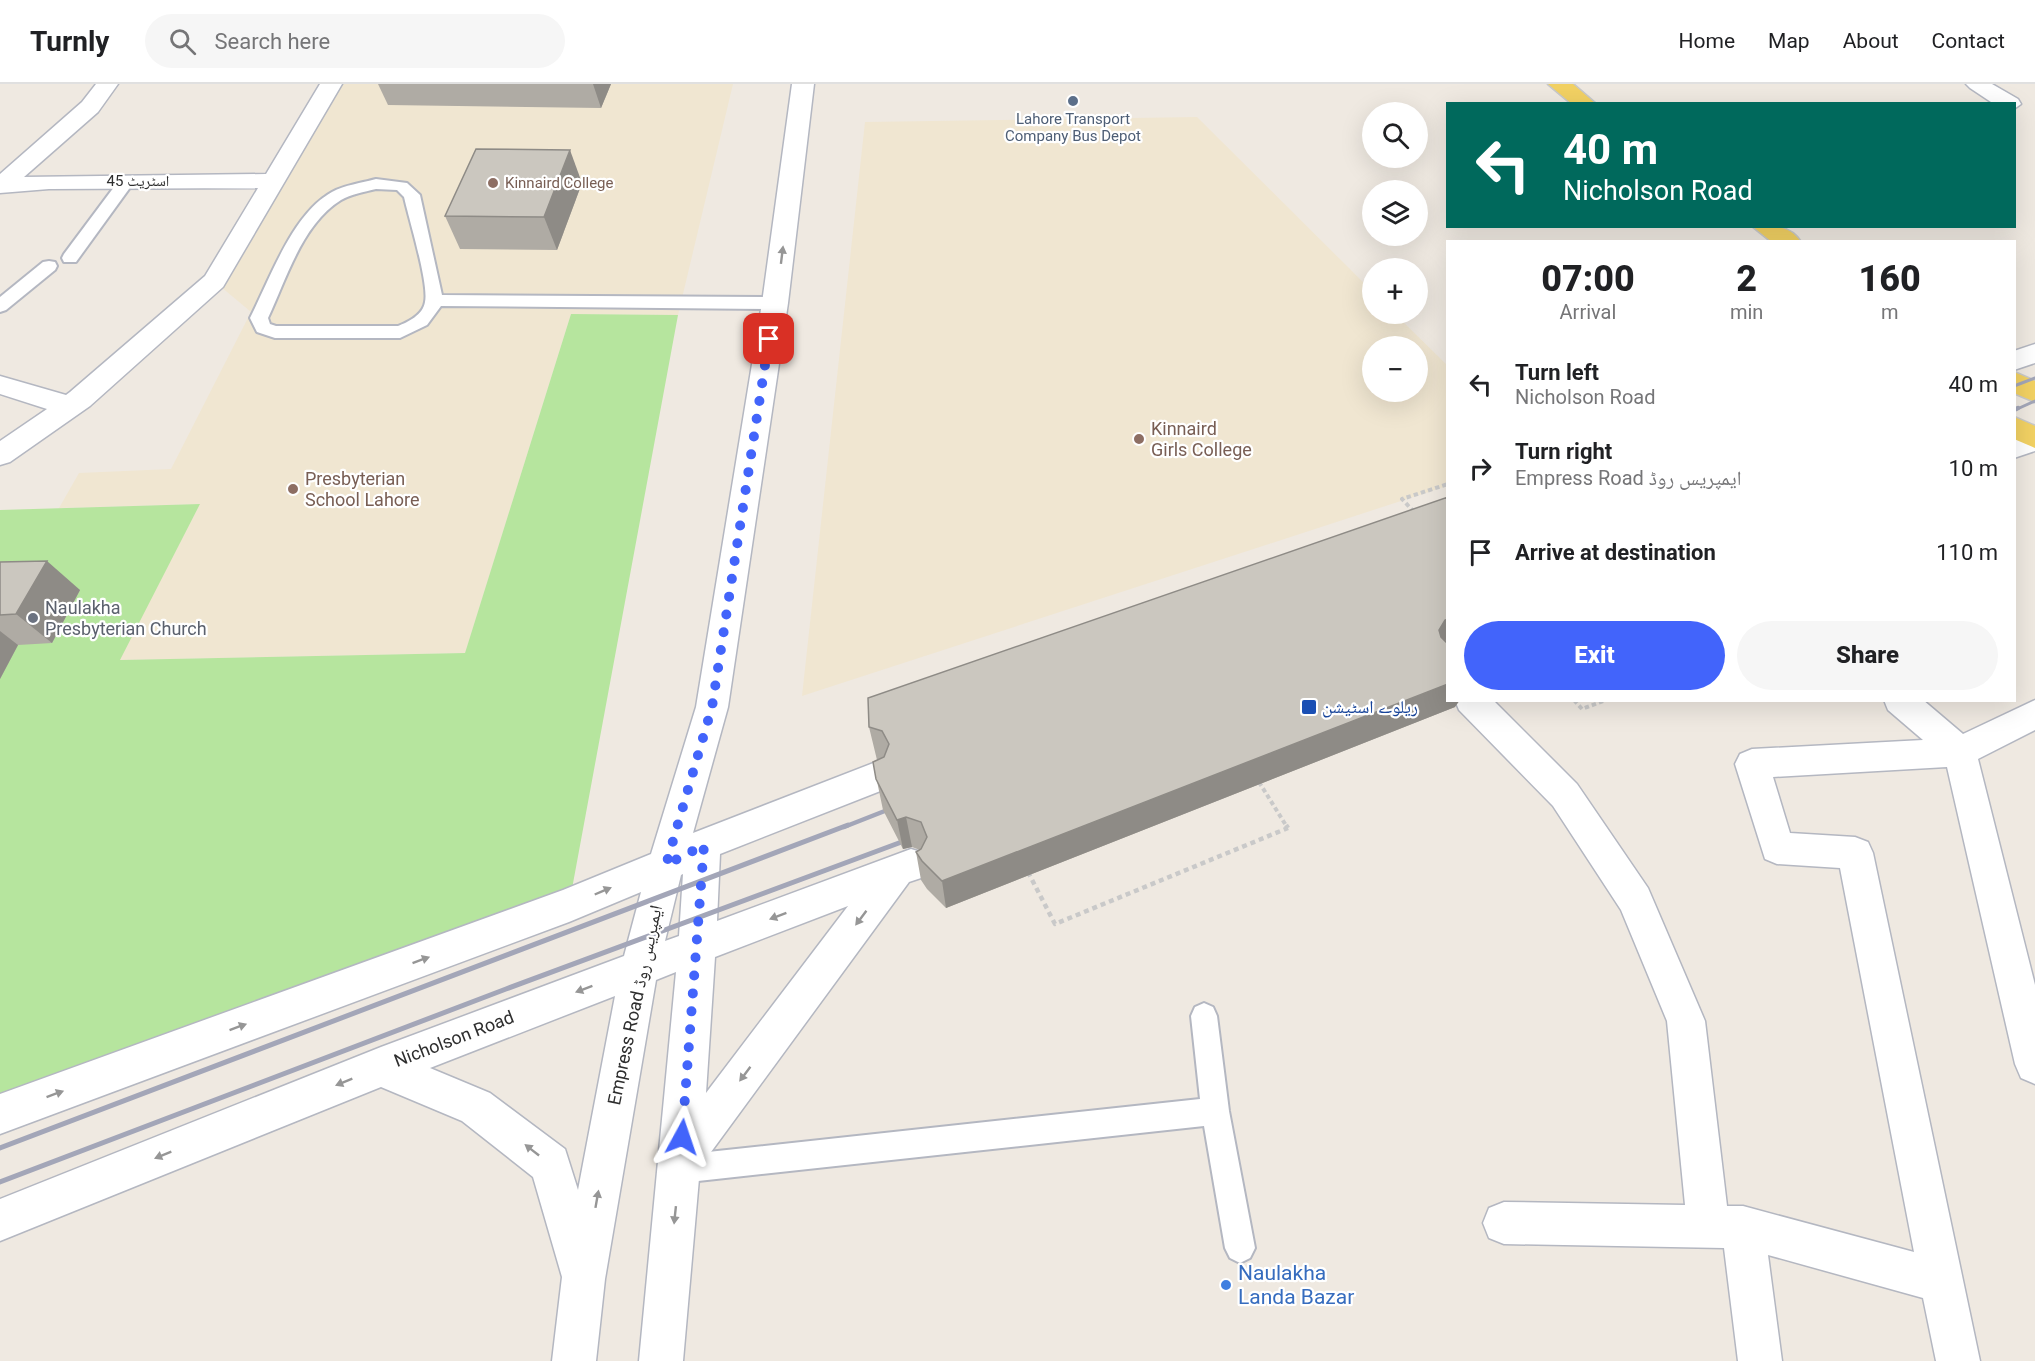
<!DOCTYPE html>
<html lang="en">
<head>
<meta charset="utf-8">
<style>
  body { margin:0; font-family:Roboto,"Noto Naskh Arabic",sans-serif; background:#f6f6f6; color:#202124; height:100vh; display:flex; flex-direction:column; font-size:22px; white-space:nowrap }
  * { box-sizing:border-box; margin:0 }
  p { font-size:20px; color:#757577 }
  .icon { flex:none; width:33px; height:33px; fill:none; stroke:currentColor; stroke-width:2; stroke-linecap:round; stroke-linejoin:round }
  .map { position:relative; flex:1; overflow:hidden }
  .drawer { position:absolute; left:1446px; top:156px; width:570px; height:462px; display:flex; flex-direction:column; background:#fff; border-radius:0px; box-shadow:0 6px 24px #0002 }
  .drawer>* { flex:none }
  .banner { position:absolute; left:1446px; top:18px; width:570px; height:126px; border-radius:0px; box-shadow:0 6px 24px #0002; background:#00695c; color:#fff; overflow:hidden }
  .tools { position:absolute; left:1362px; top:18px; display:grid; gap:12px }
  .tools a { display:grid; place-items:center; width:66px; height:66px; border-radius:50%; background:#fff; box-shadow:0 6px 24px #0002; font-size:30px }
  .pin { position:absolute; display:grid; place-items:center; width:51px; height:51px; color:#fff; margin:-26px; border-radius:12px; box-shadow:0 3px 9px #0006 }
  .me { position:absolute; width:66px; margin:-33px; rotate:5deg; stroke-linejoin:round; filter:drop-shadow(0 0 4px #0008) }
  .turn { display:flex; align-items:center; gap:21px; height:126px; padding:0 18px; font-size:27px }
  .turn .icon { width:78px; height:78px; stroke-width:2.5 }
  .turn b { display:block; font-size:42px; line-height:51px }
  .eta { display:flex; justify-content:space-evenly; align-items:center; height:102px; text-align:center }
  .eta b { font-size:36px; font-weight:800; line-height:42px }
  .action { display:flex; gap:12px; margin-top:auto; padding:12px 18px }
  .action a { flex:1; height:69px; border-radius:36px; background:#4264fb; color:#fff; font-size:24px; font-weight:800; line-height:69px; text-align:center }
  .action a+a { background:#f6f6f6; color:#202124 }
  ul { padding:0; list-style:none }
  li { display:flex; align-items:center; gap:18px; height:84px; padding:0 18px }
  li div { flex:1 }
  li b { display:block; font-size:22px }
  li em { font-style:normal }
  header { display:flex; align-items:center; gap:36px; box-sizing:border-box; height:84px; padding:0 30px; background:#fff; border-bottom:2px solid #e0e0e0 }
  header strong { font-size:28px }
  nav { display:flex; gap:33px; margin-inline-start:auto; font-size:21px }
  .search { width:420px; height:54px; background:#f6f6f6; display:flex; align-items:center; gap:15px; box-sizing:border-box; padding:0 21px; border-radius:33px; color:#757577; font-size:22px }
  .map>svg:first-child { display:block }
  .education { fill:#f0e6d1; fill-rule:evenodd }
  .green { fill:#b6e59e }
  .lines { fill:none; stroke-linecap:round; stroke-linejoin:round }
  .service-casing { stroke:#b4b7c1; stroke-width:4 }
  .minor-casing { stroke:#b4b7c1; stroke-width:3 }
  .secondary-casing { stroke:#b4b7c1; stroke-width:3 }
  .primary-casing { stroke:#c9c9c9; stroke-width:3 }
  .path-far1 { stroke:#c9c9c9; stroke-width:4; stroke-dasharray:4.5 3; stroke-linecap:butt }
  .path { stroke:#c9c9c9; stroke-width:4.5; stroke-dasharray:5 4; stroke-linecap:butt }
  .service { fill:#fff; fill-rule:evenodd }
  .minor { fill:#fff; fill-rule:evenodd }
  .secondary { fill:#fff; fill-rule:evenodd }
  .primary { fill:#f2d163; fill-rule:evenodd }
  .rail-far2 { stroke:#a3a6b8; stroke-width:3 }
  .rail-far1 { stroke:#a3a6b8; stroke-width:4.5 }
  .rail { stroke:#a3a6b8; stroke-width:5 }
  .path-bridge-far1 { stroke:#c9c9c9; stroke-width:4; stroke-dasharray:4.5 3; stroke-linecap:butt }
  .path-bridge { stroke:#c9c9c9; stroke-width:4.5; stroke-dasharray:5 4; stroke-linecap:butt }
  .wall { fill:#afaba4 }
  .shaded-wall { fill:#8e8b86 }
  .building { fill:#cbc7bf; stroke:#8e8b86; stroke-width:1.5 }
  .oneway { fill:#969696 }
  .route { stroke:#4264fb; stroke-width:10; stroke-dasharray:0 18 }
  .service-dot { fill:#5c6f8a; stroke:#fff; stroke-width:2 }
  .education-dot { fill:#8d6e63; stroke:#fff; stroke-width:2 }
  .worship-dot { fill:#6b7280; stroke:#fff; stroke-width:2 }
  .transit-dot { fill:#1a4fb4; stroke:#fff; stroke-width:2 }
  .shop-dot { fill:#3f7fe0; stroke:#fff; stroke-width:2 }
  .labels { text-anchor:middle; stroke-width:4.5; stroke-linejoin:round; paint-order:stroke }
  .far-service-label { font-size:15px; fill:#4e5e75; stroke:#fff }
  .far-street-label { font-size:15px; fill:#2e2e2e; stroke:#fff }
  .far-education-label { font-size:15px; fill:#785e54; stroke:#fff; text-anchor:start }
  .education-label { font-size:18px; fill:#785e54; stroke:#fff; text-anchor:start }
  .worship-label { font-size:18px; fill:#5b616d; stroke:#fff; text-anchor:start }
  .transit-label { font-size:18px; fill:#164399; stroke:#fff; text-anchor:start }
  .street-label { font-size:18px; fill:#2e2e2e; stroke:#fff }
  .near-shop-label { font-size:21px; fill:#366cbe; stroke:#fff; text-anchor:start }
</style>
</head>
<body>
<header>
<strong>Turnly</strong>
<div class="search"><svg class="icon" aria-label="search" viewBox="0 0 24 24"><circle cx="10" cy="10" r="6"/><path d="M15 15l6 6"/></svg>Search here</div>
<nav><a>Home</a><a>Map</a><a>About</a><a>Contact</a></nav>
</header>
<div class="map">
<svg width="2035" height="1277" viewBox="0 0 2035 1277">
  <rect width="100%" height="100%" fill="#efe9e1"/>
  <!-- education -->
  <g class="education">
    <path d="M339 0H733L678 231 571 230 465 569 119 576 200 420 59 424 79 389 171 385 251 228 214 197Z"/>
    <path d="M1197 33 1372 207V230H1395L1447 281V402L802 612 865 38ZM1372 262H1418V308H1372Z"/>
  </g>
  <!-- green -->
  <path class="green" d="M571 230 678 231 569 821 0 1030V426L200 420 120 576 465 569Z"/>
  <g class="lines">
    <!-- service casing -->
    <g class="service-casing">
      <g id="service">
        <path d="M126 93 134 98 76 178H64L62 174 64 170 120 95Z"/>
        <path d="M376 95 407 99 420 111 442 211 775 213 781 215 784 219 781 223 775 225 441 222 427 241 400 254H275L257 248 250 234C270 195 292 130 332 108 345 101 361 99 376 95ZM376 105 397 106 404 113C409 135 429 200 425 218 423 231 408 238 398 242H276L270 240 268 234C286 196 302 140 341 116 351 110 364 108 376 105Z"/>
        <path d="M49 177 55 178 57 182 55 186 6 226 0 228V213L43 178Z"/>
        <path d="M1204 919 1213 923 1217 932 1229 1027 1255 1164 1250 1174 1240 1179 1230 1174 1225 1164 1204 1042 680 1099 670 1095 666 1085 670 1075 680 1071 1200 1015 1191 932 1195 923Z"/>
      </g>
    </g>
    <!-- minor casing -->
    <g class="minor-casing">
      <g id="minor">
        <path d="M96 0H118L98 28 24 93 266 90 320 0H342L223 203 90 322 10 378 0 381V357L47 325 0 310V292L66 311 70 308 205 192 258 104 49 105 0 109V90L82 18Z"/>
        <path d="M1966 0H1992L2018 15 2021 20 2014 25V20H1994L1970 4Z"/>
        <path d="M2035 260V279L2014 286V267Z"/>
        <path d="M1455 616H1493L1577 700 1648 804 1705 937 1727 1122H1743L1914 1168 1840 784 1777 780 1765 775 1735 680 1740 670 1752 665 1923 656 1888 626 1884 616H1923L1963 650 2035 616V646L1978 675 2035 901V1000L2021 994 2015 980 1947 683 1773 693 1790 749 1855 753 1868 758 1873 769 1980 1277H1936L1923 1214 1768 1171 1782 1277H1738L1724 1164 1504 1160 1489 1154 1483 1139 1489 1124 1504 1118 1685 1121 1667 937 1621 826 1553 722 1459 626Z"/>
      </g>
    </g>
    <!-- secondary casing -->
    <g class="secondary-casing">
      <g id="secondary">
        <path d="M792 0H814L788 219 728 623 693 749 876 678 888 682 893 693 888 704 720 770 717 837 911 765 924 769 929 781 924 793 909 798 700 1083 683 1277H639L676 888 656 896 605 1195 596 1277H552L562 1193 533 1093 462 1037 381 1003 0 1157V1115L381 963 624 872 641 808 569 838 0 1050V1010L563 806 651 770 696 623 762 219ZM683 790 679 852 665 857 681 791ZM848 822 706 1009 715 873ZM615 912 578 1106 565 1065 490 1009 430 984Z"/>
        <path d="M2035 346V367L2014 374V353Z"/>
      </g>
    </g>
    <!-- primary casing -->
    <g class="primary-casing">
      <g id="primary">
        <path d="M1548 0H1573L1596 20H1572Z"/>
        <path d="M1752 142C1771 142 1789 140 1801 158H1772Z"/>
        <path d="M2014 288 2035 297V318L2014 309Z"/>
        <path d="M2014 333 2035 342V364L2014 355Z"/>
      </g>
    </g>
    <!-- path-far1 -->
    <g class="path-far1">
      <path d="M1414 428 1402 415 1448 400"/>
      <path d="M1574 616 1582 625 1606 616"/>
    </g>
    <!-- path -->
    <path class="path" d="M1028 788 1055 840 1288 744"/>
    <!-- service -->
    <use href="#service" class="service"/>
    <!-- minor -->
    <use href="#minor" class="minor"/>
    <!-- secondary -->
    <use href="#secondary" class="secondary"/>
    <!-- primary -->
    <use href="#primary" class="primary"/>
    <!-- rail-far2 -->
    <g class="rail-far2">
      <path d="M2014 302 2035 294"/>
      <path d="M2015 326 2035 317"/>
    </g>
    <!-- rail-far1 -->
    <g class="rail-far1">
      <path d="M2014 326 2018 324"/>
      <path d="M844 743 900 721"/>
    </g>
    <!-- rail -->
    <g class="rail">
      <path d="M0 1064 848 741"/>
      <path d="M0 1098 506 905 915 753"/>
    </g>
    <!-- path-bridge-far1 -->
    <path class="path-bridge-far1" d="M1259 698 1287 743"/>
    <!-- path-bridge -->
    <path class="path-bridge" d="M1286 741 1288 744"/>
  </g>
  <!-- wall -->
  <g class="wall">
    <path d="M378 0H611L601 24 388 21Z"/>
    <path d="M582 99 557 166 460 165 445 132Z"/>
    <path d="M1448 413V616L1455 623 946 824 927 805 921 796 916 768 920 766 912 763 903 765 883 726 873 678 877 676 869 643Z"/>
    <path d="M0 478 80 506 52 559 18 561 0 595Z"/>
  </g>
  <!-- shaded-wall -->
  <g class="shaded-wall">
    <path d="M593 0H611L601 24Z"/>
    <path d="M570 66 582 99 557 166 544 133Z"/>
    <path d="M47 477 80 506 52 559 16 530Z"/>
    <path d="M1448 535V552L1439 568V546L1445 536Z"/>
    <path d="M0 547 18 561 0 595Z"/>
    <path d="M1448 600V616H1460L1455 623 946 824 942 797Z"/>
    <path d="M906 733 912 763 903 765 897 736Z"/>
  </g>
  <!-- building -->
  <g class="building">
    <path d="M476 65 570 66 544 133 445 132Z"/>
    <path d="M1448 413V535L1445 536 1439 546 1441 553 1448 560V600L942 797 922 777 916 768 921 765 927 753 921 738 906 733 897 736 876 695 873 678 884 673 889 660 882 647 869 643 868 614Z"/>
    <path d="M47 477 16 530 0 531V478Z"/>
  </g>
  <!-- one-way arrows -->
  <defs><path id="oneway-solid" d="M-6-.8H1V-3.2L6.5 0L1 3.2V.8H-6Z" transform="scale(1.5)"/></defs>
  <g class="oneway">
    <use href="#oneway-solid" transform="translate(782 171) rotate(-83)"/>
    <use href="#oneway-solid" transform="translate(603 807) rotate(-23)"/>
    <use href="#oneway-solid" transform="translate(778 832) rotate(159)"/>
    <use href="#oneway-solid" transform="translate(861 834) rotate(127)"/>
    <use href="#oneway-solid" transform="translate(421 876) rotate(-20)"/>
    <use href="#oneway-solid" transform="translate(584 905) rotate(159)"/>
    <use href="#oneway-solid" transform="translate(238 943) rotate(-20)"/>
    <use href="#oneway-solid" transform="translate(745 990) rotate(127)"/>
    <use href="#oneway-solid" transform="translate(344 998) rotate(158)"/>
    <use href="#oneway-solid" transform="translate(55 1010) rotate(-20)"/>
    <use href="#oneway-solid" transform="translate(532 1066) rotate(-142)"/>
    <use href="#oneway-solid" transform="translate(163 1071) rotate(158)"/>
    <use href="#oneway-solid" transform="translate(597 1115) rotate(-80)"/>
    <use href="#oneway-solid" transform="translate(675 1131) rotate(96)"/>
  </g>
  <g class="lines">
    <!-- route -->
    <path class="route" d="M682 1053 704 761 666 781 712 623 769 255"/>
  </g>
  <!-- markers -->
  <circle class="service-dot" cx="1073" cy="17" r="6"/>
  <g class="education-dot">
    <circle cx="493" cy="99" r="6"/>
    <circle cx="1139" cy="355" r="6"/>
    <circle cx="293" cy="405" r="6"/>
  </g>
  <circle class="worship-dot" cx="33" cy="534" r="6"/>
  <rect class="transit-dot" x="1301" y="615" width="16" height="16" rx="3"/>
  <circle class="shop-dot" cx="1226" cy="1201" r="6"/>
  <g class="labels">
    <!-- far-service labels -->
    <g class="far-service-label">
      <text x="1073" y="40">Lahore Transport<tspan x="1073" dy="17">Company Bus Depot</tspan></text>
    </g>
    <!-- far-street labels -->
    <g class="far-street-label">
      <text x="138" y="102">اسٹریٹ 45</text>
    </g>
    <!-- far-education labels -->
    <g class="far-education-label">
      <text x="505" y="104">Kinnaird College</text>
    </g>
    <!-- education labels -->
    <g class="education-label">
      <text x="1151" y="351">Kinnaird<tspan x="1151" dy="21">Girls College</tspan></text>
      <text x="305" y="401">Presbyterian<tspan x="305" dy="21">School Lahore</tspan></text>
    </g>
    <!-- worship labels -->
    <g class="worship-label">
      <text x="45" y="530">Naulakha<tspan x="45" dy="21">Presbyterian Church</tspan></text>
    </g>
    <!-- transit labels -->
    <g class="transit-label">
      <text x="1322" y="629">ریلوے اسٹیشن</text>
    </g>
    <!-- street labels -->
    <g class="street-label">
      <text transform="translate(635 921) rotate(-78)" y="6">Empress Road ایمپریس روڈ</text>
      <text transform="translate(454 955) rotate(-21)" y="6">Nicholson Road</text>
    </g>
    <!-- near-shop labels -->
    <g class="near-shop-label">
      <text x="1238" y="1196">Naulakha<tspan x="1238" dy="24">Landa Bazar</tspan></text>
    </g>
  </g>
</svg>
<div class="tools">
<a><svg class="icon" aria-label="search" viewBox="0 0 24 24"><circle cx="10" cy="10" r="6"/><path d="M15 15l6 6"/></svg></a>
<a><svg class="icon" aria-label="layers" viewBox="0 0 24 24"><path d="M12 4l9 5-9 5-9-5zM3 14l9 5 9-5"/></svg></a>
<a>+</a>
<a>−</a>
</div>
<div class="pin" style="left:769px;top:255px;background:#d93025"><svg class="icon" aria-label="arrive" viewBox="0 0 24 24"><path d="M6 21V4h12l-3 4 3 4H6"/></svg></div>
<svg class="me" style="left:682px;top:1053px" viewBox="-20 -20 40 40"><path d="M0-17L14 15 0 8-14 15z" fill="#4264fb" stroke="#fff" stroke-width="4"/></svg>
<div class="banner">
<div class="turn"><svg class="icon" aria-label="left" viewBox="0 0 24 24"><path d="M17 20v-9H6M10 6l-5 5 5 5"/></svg><div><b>40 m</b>Nicholson Road</div></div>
</div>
<section class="drawer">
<div class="eta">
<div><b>07:00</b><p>Arrival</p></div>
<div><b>2</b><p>min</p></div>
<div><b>160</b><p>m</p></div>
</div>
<ul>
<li><svg class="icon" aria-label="left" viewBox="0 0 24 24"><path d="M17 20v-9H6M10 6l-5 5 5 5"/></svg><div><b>Turn left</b><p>Nicholson Road</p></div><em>40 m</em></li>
<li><svg class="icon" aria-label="right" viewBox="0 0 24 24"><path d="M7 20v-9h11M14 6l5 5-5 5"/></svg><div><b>Turn right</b><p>Empress Road ایمپریس روڈ</p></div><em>10 m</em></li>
<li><svg class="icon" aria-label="arrive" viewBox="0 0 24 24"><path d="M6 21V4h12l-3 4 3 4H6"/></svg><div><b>Arrive at destination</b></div><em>110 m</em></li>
</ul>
<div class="action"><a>Exit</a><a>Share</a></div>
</section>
</div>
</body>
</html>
